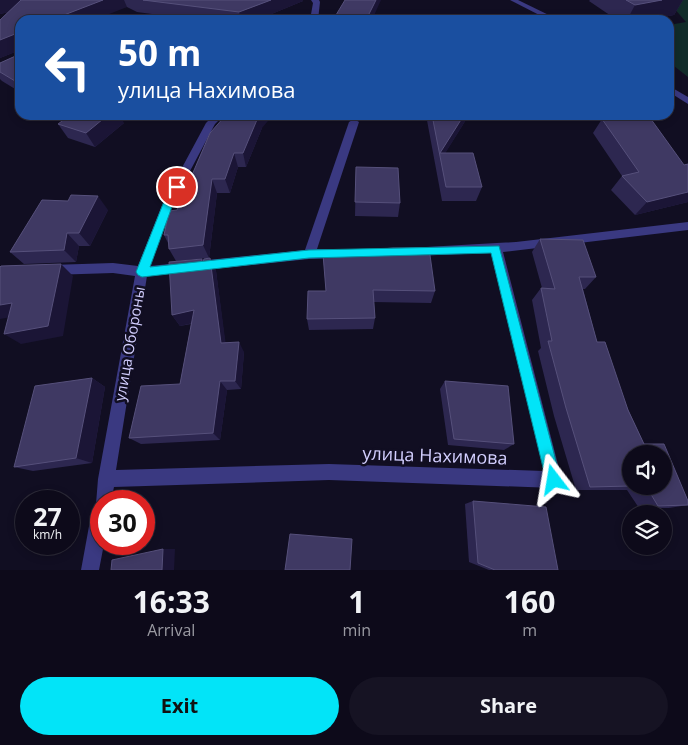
<!DOCTYPE html>
<html lang="en">
<head>
<meta charset="utf-8">
<style>
  body { margin:0; font-family:"Open Sans",sans-serif; background:#161323; color:#f1f3f6; height:100vh; display:flex; flex-direction:column; font-size:19px; white-space:nowrap }
  * { box-sizing:border-box; margin:0 }
  p { font-size:16px; color:#9a9aa2 }
  .icon { flex:none; width:28px; height:28px; fill:none; stroke:currentColor; stroke-width:2; stroke-linecap:round; stroke-linejoin:round }
  .map { position:relative; height:570px; overflow:hidden }
  .details { display:flex; flex-direction:column; background:#0d0a1a; flex:1 }
  .details>* { flex:none }
  .top-card { position:absolute; left:15px; top:15px; width:659px; height:105px; border-radius:15px; box-shadow:0 2px 8px #0003,0 0 0 1px #2d2b39; background:#1a4fa0; color:#fff; overflow:hidden }
  .fabs { position:absolute; left:622px; top:445px; display:grid; gap:10px }
  .fabs a { display:grid; place-items:center; width:50px; height:50px; border-radius:50%; background:#0d0a1a; box-shadow:0 2px 8px #0003,0 0 0 1px #2d2b39; font-size:25px }
  .speed { position:absolute; left:15px; top:490px; display:flex; gap:10px; font-size:25px; font-weight:700; text-align:center }
  .speed>* { display:grid; place-content:center; width:65px; height:65px; border-radius:50%; background:#0d0a1a; box-shadow:0 2px 8px #0003,0 0 0 1px #2d2b39; line-height:1 }
  .speed small { font-size:12px; font-weight:400 }
  .speed .limit { border:8px solid #d22; background:#fff; color:#111 }
  .pin { position:absolute; display:grid; place-items:center; width:42px; height:42px; color:#fff; margin:-21px; border:2px solid #fff; border-radius:50%; box-shadow:0 1px 5px #0007 }
  .me { position:absolute; width:55px; margin:-28px; rotate:346deg; stroke-linejoin:round; filter:drop-shadow(0 0 4px #0008) }
  .turn { display:flex; align-items:center; gap:18px; height:105px; padding:0 20px; font-size:22px }
  .turn .icon { width:65px; height:65px; stroke-width:2.5 }
  .turn b { display:block; font-size:35px; line-height:42px }
  .eta { display:flex; justify-content:space-evenly; align-items:center; height:85px; text-align:center }
  .eta b { font-size:30px; font-weight:700; line-height:35px }
  .primary-button { display:flex; gap:10px; margin-top:auto; padding:10px 20px }
  .primary-button a { flex:1; height:58px; border-radius:30px; background:#02e4f8; color:#111; font-size:20px; font-weight:700; line-height:58px; text-align:center }
  .primary-button a+a { background:#161323; color:#f1f3f6 }
  .map>svg:first-child { display:block }
  .green { fill:#112c2a }
  .lines { fill:none; stroke-linecap:round; stroke-linejoin:round }
  .minor { fill:#3a3981; fill-rule:evenodd }
  .wall { fill:#2d2750 }
  .shaded-wall { fill:#1b1536 }
  .building { fill:#3f3963; stroke:#56507b }
  .route { fill:#02e4f8; stroke:#0194a1 }
  .labels { text-anchor:middle; stroke-width:5; stroke-linejoin:round; paint-order:stroke }
  .street-label { font-size:15px; fill:#d3cfff; stroke:#110e22 }
  .near-street-label { font-size:18px; fill:#d3cfff; stroke:#110e22 }
</style>
</head>
<body>
<div class="map">
<svg width="688" height="570" viewBox="0 0 688 570">
  <rect width="100%" height="100%" fill="#110e22"/>
  <!-- green -->
  <path class="green" d="M667 0H688V77L669 62V25L686 22Z"/>
  <g class="lines">
    <!-- minor -->
    <g class="minor">
      <path d="M311 0H319L320 2 318 20H310L313 3Z"/>
      <path d="M510 0H518L559 20H549Z"/>
      <path d="M669 86 688 97V104L669 92Z"/>
      <path d="M214 115H224L215 124 173 203 150 266 305 250 349 122 354 119 359 122 317 249 343 250 345 253 343 256 339 258 309 259 147 276 116 470 329 464 544 471 491 253 412 256 408 254 406 251 408 248 516 242 688 222V230L503 252 562 480 560 486 554 488 329 480 114 487 111 501H101V544H104L99 570H81L92 510 96 504 98 479 135 276 113 273 51 275 47 274 45 270 47 266 51 265 113 263 138 266 163 203 206 123Z"/>
    </g>
  </g>
  <!-- wall -->
  <g class="wall">
    <path d="M0 0H303V1L257 20H197L137 12 127 7 20 20V50L0 58V20L9 12 0 14Z"/>
    <path d="M590 0H683L674 15 647 20H617L589 1Z"/>
    <path d="M20 54V92L2 81 0 79V63Z"/>
    <path d="M426 115H469L445 153 482 187 476 201H442Z"/>
    <path d="M602 119 684 165 688 164V202L635 215 611 190 622 176 593 133Z"/>
    <path d="M124 123 95 147 68 138 58 124Z"/>
    <path d="M262 128 246 167H238L230 193H217L209 258 176 261 169 249 168 243 164 235 177 210 210 133Z"/>
    <path d="M356 167 400 203 398 217 355 216Z"/>
    <path d="M108 210 90 246H79L76 262 24 264 10 252Z"/>
    <path d="M540 239 596 277 585 289H583L597 342 644 444 688 505 669 508H639L627 490H576L554 416 538 351 541 348 532 300 541 288H542L532 252Z"/>
    <path d="M323 254 435 291 431 303 373 302 375 318 373 329 309 330 307 319 326 291Z"/>
    <path d="M210 258 216 271 225 342 244 352 241 389 227 390 220 440 141 444 129 438 180 384 191 324 180 326 172 315 202 259 203 261Z"/>
    <path d="M92 378 105 387 92 463 33 471 14 467Z"/>
    <path d="M445 381 514 444 504 450 448 445 440 389Z"/>
    <path d="M473 501 558 570H489L469 562 465 504Z"/>
  </g>
  <!-- shaded-wall -->
  <g class="shaded-wall">
    <path d="M0 0H34L37 6 0 14Z"/>
    <path d="M103 0H124L127 7 94 20H51Z"/>
    <path d="M271 0H303V1L257 20H241L239 12Z"/>
    <path d="M376 0H381L372 20H366Z"/>
    <path d="M662 0H683L674 15 647 20H627L635 5Z"/>
    <path d="M20 32V50L0 58V40Z"/>
    <path d="M108 115H120L124 123 95 147 86 133Z"/>
    <path d="M259 115H273L262 128 246 167 243 153Z"/>
    <path d="M464 115H469L441 160 440 153Z"/>
    <path d="M234 153 238 167 230 193 225 179Z"/>
    <path d="M212 179 217 193 209 258 203 245Z"/>
    <path d="M688 192V202L635 215 647 202Z"/>
    <path d="M98 196 108 210 90 246 79 233Z"/>
    <path d="M67 233 79 246 76 262 64 250Z"/>
    <path d="M210 258 216 271 227 353 221 343Z"/>
    <path d="M61 264 73 276 63 336 21 344 4 334Z"/>
    <path d="M12 303 28 314 0 319V305Z"/>
    <path d="M194 310 201 321 180 326 172 315Z"/>
    <path d="M239 342 244 352 241 389 235 381Z"/>
    <path d="M92 378 105 387 92 463 76 458Z"/>
    <path d="M220 381 227 390 220 440 213 433Z"/>
    <path d="M163 549H175L174 570H162Z"/>
  </g>
  <!-- building -->
  <g class="building">
    <path d="M21 0H103L51 20H20V32L0 40V20Z"/>
    <path d="M143 0H271L239 12Z"/>
    <path d="M345 0H376L366 20H333Z"/>
    <path d="M626 0H662L635 5Z"/>
    <path d="M20 54V84L0 72V63Z"/>
    <path d="M70 115H108L86 133 58 124Z"/>
    <path d="M226 115H259L243 153H234L225 179H212L203 245 169 249 168 235H164L169 211 177 210 210 133Z"/>
    <path d="M432 115H464L440 153H473L482 187H446Z"/>
    <path d="M635 115H648L684 165 688 164V192L647 202 622 176 639 172 602 119Z"/>
    <path d="M356 167 398 168 400 203 355 202Z"/>
    <path d="M71 195 98 196 79 233H67L64 250 10 252 42 200 68 201Z"/>
    <path d="M540 239 583 240 596 277H579L597 342H605L628 410 644 444H664L688 501V505L658 506 646 486H664V454H631V486L590 487 566 408 548 341H552L541 288 555 289Z"/>
    <path d="M393 248H429L435 291 373 290 375 318 307 319 308 291H326L323 254Z"/>
    <path d="M210 258 221 343 239 342 235 381H220L213 433 129 438 141 386 180 384 194 310 172 315 169 262 202 259 200 268 204 259Z"/>
    <path d="M61 264 48 326 4 334 12 303 0 305V267L1 266Z"/>
    <path d="M92 378 76 458 14 467 35 386Z"/>
    <path d="M445 381 508 386 514 444 454 439Z"/>
    <path d="M473 501 546 507 558 570H495L478 563Z"/>
    <path d="M290 534 352 539 350 570H285Z"/>
    <path d="M163 549 162 570H111L112 560Z"/>
  </g>
  <!-- route -->
  <path class="route" d="M177 184 182 187 173 204 150 267 309 250 499 246 561 480 559 485 554 487 549 485 546 480 491 253 309 258 142 277 138 275 136 272 163 204 173 185Z"/>
  <g class="labels">
    <!-- street labels -->
    <g class="street-label">
      <text transform="translate(130 344) rotate(-80)" y="5">улица Обороны</text>
    </g>
    <!-- near-street labels -->
    <g class="near-street-label">
      <text transform="translate(435 456) rotate(2)" y="6">улица Нахимова</text>
    </g>
  </g>
</svg>
<div class="fabs">
<a><svg class="icon" aria-label="sound" viewBox="0 0 24 24"><path d="M4 9h4l5-4v14l-5-4H4zM17 9q2 3 0 6"/></svg></a>
<a><svg class="icon" aria-label="layers" viewBox="0 0 24 24"><path d="M12 4l9 5-9 5-9-5zM3 14l9 5 9-5"/></svg></a>
</div>
<div class="speed"><div>27<small>km/h</small></div><div class="limit">30</div></div>
<div class="pin" style="left:177px;top:187px;background:#d93025"><svg class="icon" aria-label="arrive" viewBox="0 0 24 24"><path d="M6 21V4h12l-3 4 3 4H6"/></svg></div>
<svg class="me" style="left:554px;top:480px" viewBox="-20 -20 40 40"><path d="M0-17L14 15 0 8-14 15z" fill="#02e4f8" stroke="#fff" stroke-width="4"/></svg>
<div class="top-card">
<div class="turn"><svg class="icon" aria-label="left" viewBox="0 0 24 24"><path d="M17 20v-9H6M10 6l-5 5 5 5"/></svg><div><b>50 m</b>улица Нахимова</div></div>
</div>
</div>
<section class="details">
<div class="eta">
<div><b>16:33</b><p>Arrival</p></div>
<div><b>1</b><p>min</p></div>
<div><b>160</b><p>m</p></div>
</div>
<div class="primary-button"><a>Exit</a><a>Share</a></div>
</section>
</body>
</html>
